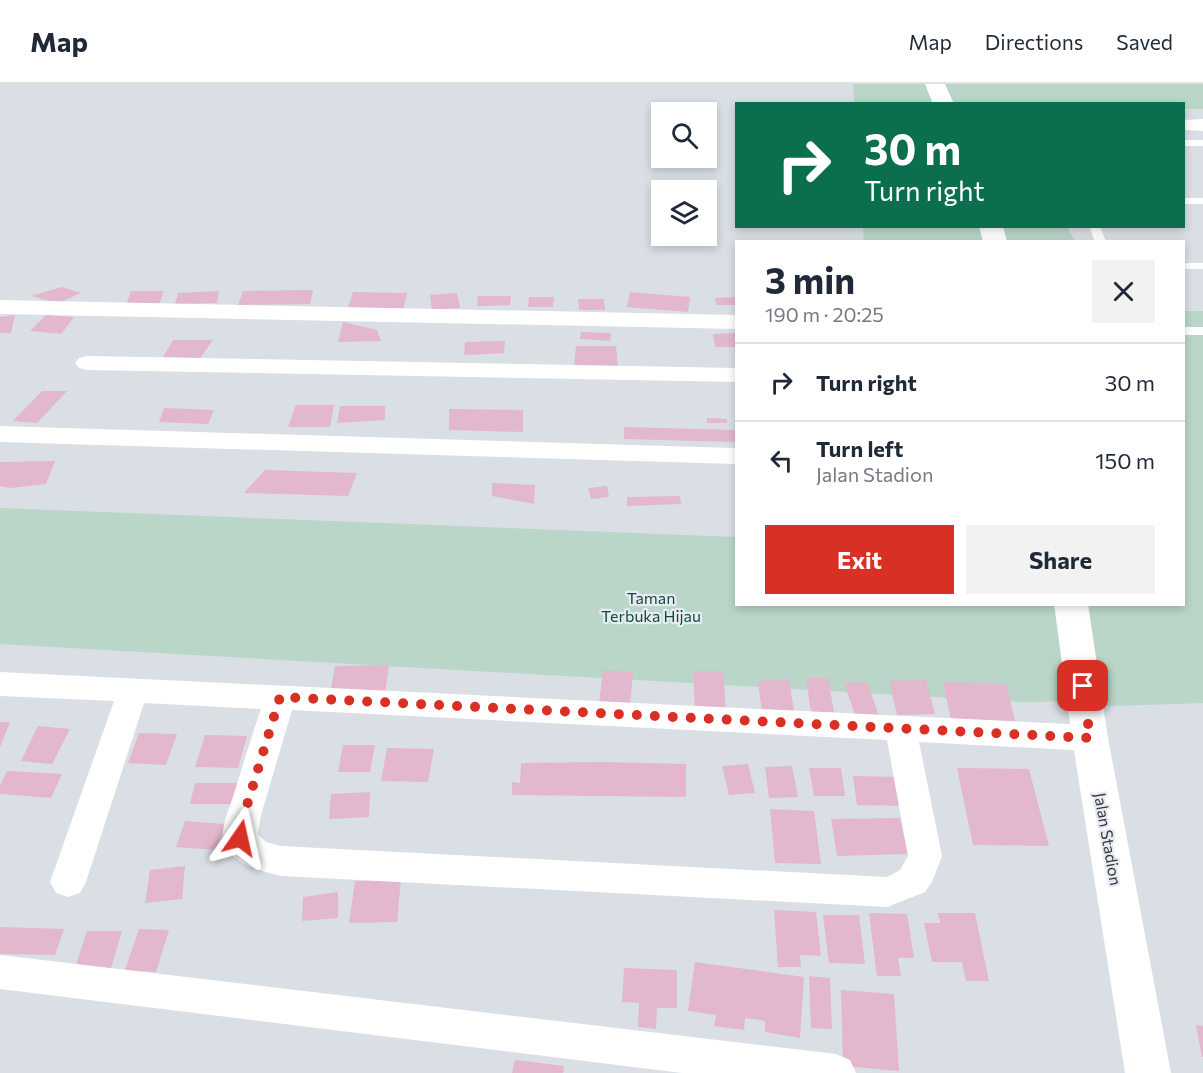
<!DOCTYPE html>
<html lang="en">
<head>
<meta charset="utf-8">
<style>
  body { margin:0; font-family:Commissioner,sans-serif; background:#f2f2f3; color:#1f2937; height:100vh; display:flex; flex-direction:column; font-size:22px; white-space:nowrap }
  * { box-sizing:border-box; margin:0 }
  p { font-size:20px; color:#747a83 }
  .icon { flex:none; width:33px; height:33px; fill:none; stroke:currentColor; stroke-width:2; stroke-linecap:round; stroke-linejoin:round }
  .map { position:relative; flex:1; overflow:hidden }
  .side { position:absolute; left:735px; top:156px; width:450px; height:366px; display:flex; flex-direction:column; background:#fff; border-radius:0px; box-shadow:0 3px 9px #0003 }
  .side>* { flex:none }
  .hud { position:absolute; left:735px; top:18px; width:450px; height:126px; border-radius:0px; box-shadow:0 3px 9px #0003; background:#0b6e4f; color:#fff; overflow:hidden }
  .controls { position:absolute; left:651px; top:18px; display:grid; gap:12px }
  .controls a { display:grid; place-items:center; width:66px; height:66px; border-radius:0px; background:#fff; box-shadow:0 3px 9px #0003; font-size:30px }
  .pin { position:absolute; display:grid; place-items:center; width:51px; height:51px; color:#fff; margin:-26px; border-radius:12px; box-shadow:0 3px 9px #0006 }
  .me { position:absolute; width:66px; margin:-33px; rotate:11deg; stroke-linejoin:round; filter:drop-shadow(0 0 4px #0008) }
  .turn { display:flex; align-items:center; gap:21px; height:126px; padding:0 30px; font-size:27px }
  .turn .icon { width:78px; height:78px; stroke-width:2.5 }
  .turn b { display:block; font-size:42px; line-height:51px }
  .round { display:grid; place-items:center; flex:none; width:63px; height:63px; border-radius:0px; background:#f2f2f3 }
  .overview { display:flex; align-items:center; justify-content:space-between; height:102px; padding:0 30px }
  h1 { font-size:36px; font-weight:700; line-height:45px }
  .button { display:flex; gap:12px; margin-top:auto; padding:12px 30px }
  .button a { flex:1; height:69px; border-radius:0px; background:#d93025; color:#fff; font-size:24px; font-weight:700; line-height:69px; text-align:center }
  .button a+a { background:#f2f2f3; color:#1f2937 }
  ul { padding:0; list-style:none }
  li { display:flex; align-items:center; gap:18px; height:78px; padding:0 30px; border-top:2px solid #e0e1e3 }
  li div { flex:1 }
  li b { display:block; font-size:22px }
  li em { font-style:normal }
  header { display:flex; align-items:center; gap:36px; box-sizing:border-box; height:84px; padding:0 30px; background:#fff; border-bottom:2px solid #e0e1e3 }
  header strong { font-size:28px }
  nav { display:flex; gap:33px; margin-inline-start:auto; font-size:21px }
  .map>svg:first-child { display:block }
  .green { fill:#b9d6c8 }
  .building { fill:#e3b7ce }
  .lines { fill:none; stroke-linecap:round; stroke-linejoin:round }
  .service { fill:#fff; fill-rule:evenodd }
  .minor { fill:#fff; fill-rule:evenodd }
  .tertiary { fill:#fff; fill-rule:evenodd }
  .route { stroke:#d93025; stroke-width:10; stroke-dasharray:0 18 }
  .labels { text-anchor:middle; stroke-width:4.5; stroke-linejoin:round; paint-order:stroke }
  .park-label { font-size:16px; fill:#0e4b36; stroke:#e7ecf2 }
  .street-label { font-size:16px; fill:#35373a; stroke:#e7ecf2 }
</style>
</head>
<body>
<header>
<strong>Map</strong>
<nav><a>Map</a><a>Directions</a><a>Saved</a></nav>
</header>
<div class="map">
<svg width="1203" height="989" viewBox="0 0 1203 989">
  <rect width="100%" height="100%" fill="#d9dfe4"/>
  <!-- green -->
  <g class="green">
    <path d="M853 0H1203V25H1184V20L854 19Z"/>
    <path d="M863 143H1067L1075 157H864Z"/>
    <path d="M1184 227H1203V619L1086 623 1084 617 1022 618 0 560V424L736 453V520H1184Z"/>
  </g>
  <!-- building -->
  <g class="building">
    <path d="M62 203 81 209 58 219 31 212Z"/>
    <path d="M313 206 310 220 238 221 243 207Z"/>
    <path d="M131 207H164L158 223 125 224Z"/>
    <path d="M219 207 217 219 175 220 178 209Z"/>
    <path d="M353 208 407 209 403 227 347 226Z"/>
    <path d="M630 208 690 213 688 228 627 223Z"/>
    <path d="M457 209 460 224 432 226 430 211Z"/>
    <path d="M478 212H511L510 221 477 222Z"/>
    <path d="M529 213H554L553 223H528Z"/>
    <path d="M736 213V221H716L715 214Z"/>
    <path d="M578 215H604L605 226H579Z"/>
    <path d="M15 231 11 249H0V233Z"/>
    <path d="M46 231 74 233 61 250 30 247Z"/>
    <path d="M343 238 377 246 381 257 338 258Z"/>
    <path d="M581 248 611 249 610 257 580 255Z"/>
    <path d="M736 249V263H715L713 250Z"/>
    <path d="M173 256H213L200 274 163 273Z"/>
    <path d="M505 257 504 269 464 271 465 258Z"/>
    <path d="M576 262H616L618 285 574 283Z"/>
    <path d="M42 307H67L37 339 13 337Z"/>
    <path d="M296 321H334L330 343H288Z"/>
    <path d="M340 322H385V336L337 339Z"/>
    <path d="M164 324 214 326 208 340 159 338Z"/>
    <path d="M449 325 523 326V348L449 346Z"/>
    <path d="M707 334 727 335V339H707Z"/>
    <path d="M624 343 736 346V358L624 355Z"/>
    <path d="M55 377 46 400 11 404 0 402V378Z"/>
    <path d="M265 386 357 389 348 412 244 409Z"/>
    <path d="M492 399 535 401 534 420 492 412Z"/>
    <path d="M607 402 609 413 591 415 588 404Z"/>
    <path d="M680 412 681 420 627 422V413Z"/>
    <path d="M389 581 385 610 330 611 335 582Z"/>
    <path d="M603 586 633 588 630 622 599 620Z"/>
    <path d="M693 587H723L726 627 695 626Z"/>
    <path d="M806 594H828L834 628H811Z"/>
    <path d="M789 596 794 627 762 628 758 597Z"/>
    <path d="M926 596 935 630 897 631 889 597Z"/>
    <path d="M867 598 879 632 856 634 844 599Z"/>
    <path d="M943 598 1006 600 1015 637 951 636Z"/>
    <path d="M0 638H10L0 663Z"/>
    <path d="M38 642 70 645 52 680 21 677Z"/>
    <path d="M139 649 177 650 166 681 128 679Z"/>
    <path d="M205 651 247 652 238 684 195 683Z"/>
    <path d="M343 661H375L370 688H338Z"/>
    <path d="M387 664 434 665 428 698 381 697Z"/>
    <path d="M603 678 686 680V713L512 711V698L520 699 521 679Z"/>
    <path d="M748 680 755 709 729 711 722 682Z"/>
    <path d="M792 682 798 713 769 714 765 683Z"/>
    <path d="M809 684H841L845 712H814Z"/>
    <path d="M957 684 1029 685 1049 762 973 761Z"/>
    <path d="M7 687 62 690 51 714 0 710V702Z"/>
    <path d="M853 692 902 693 907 722 857 721Z"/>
    <path d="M195 699H243L238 720H190Z"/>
    <path d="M370 708 369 733 329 735 331 710Z"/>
    <path d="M770 725 814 727 821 780 775 779Z"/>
    <path d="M900 734 908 770 837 772 831 735Z"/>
    <path d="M185 737 225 740 216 766 176 763Z"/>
    <path d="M185 782 182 815 145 819 150 786Z"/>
    <path d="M401 796 397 838 349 839 355 797Z"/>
    <path d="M338 808V834L302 837 303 813Z"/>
    <path d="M774 826 816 828 821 872 800 871 801 883H778Z"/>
    <path d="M869 829 907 830 914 874H898L901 892H877Z"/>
    <path d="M938 829H975L989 897H966L962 878H932L924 839H940Z"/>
    <path d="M823 831H859L865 880 829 879Z"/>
    <path d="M0 843 64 845 55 871 0 870Z"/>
    <path d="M139 845 169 846 156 888 125 886Z"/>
    <path d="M87 847H122L111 884H75Z"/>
    <path d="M695 878 804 893 800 954 765 948V937L745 934 744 946 714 942 716 931 688 927Z"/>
    <path d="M624 884 677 886V924H657L656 945 638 943 639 919 622 918Z"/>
    <path d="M809 892 830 894 832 945 811 944Z"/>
    <path d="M841 906 894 910 899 987 843 982Z"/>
    <path d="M1196 941 1203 942V973H1202Z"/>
    <path d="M515 976 564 982 563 989H512Z"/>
  </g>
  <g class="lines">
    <!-- service -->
    <g class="service">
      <rect x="1184" y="56" width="19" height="6"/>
      <rect x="1184" y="114" width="19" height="6"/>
      <path d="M1089 142H1100L1106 158H1095Z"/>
      <rect x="1184" y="179" width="19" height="6"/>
      <rect x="1184" y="243" width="19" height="8"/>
    </g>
    <!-- minor -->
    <g class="minor">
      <path d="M1203 35V47L1184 46V36Z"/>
      <path d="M0 216 736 231V245L0 230Z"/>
      <path d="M87 272 736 284V298L87 286 79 284 75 279 79 274Z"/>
      <path d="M0 342 736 364V380L0 358Z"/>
      <path d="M0 588 1090 641 1101 645 1106 654 1101 663 1090 667 919 658 942 772 932 798 925 808 887 823 281 792C262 787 225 779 223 753 222 741 229 725 233 713 242 684 251 654 261 625L144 619 86 798 80 809 68 813 56 809 50 798 114 617 0 612ZM292 626 887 656 908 772 900 786 887 793 281 762 266 758 258 750 261 731Z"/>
      <path d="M0 871 836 970 850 976 856 989H682L0 905Z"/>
    </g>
    <!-- tertiary -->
    <g class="tertiary">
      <path d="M925 0H945L954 20H933Z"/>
      <path d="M979 142H1003L1007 158H983Z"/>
      <path d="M1054 520H1088L1108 654 1171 989H1125L1072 654Z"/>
    </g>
  </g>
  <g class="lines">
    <!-- route -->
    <path class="route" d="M240 754 244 731 280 613 1090 654 1083 602"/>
  </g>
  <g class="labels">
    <!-- park labels -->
    <g class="park-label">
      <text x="651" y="520">Taman<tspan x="651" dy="18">Terbuka Hijau</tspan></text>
    </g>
    <!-- street labels -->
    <g class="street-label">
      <text transform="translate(1108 755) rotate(80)" y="6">Jalan Stadion</text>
    </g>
  </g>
</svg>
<div class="controls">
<a><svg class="icon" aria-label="search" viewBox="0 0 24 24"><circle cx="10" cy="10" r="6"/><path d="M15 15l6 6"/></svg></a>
<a><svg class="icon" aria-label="layers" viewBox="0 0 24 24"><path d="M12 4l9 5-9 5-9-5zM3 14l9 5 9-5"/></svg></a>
</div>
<div class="pin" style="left:1083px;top:602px;background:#d93025"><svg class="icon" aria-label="arrive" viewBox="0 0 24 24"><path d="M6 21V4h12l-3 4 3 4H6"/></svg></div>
<svg class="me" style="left:240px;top:754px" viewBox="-20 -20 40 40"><path d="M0-17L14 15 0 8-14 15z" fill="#d93025" stroke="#fff" stroke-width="4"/></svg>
<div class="hud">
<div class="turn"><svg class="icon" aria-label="right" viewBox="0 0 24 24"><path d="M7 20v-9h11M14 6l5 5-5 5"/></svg><div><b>30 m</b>Turn right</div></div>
</div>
<section class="side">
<div class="overview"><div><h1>3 min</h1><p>190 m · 20:25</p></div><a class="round"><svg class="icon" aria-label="close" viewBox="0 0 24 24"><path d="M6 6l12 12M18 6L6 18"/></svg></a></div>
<ul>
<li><svg class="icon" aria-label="right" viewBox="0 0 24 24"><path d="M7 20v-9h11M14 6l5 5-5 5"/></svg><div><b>Turn right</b></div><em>30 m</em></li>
<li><svg class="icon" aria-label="left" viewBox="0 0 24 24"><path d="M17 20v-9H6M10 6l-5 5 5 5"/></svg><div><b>Turn left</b><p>Jalan Stadion</p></div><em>150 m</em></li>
</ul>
<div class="button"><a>Exit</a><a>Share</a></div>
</section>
</div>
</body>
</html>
